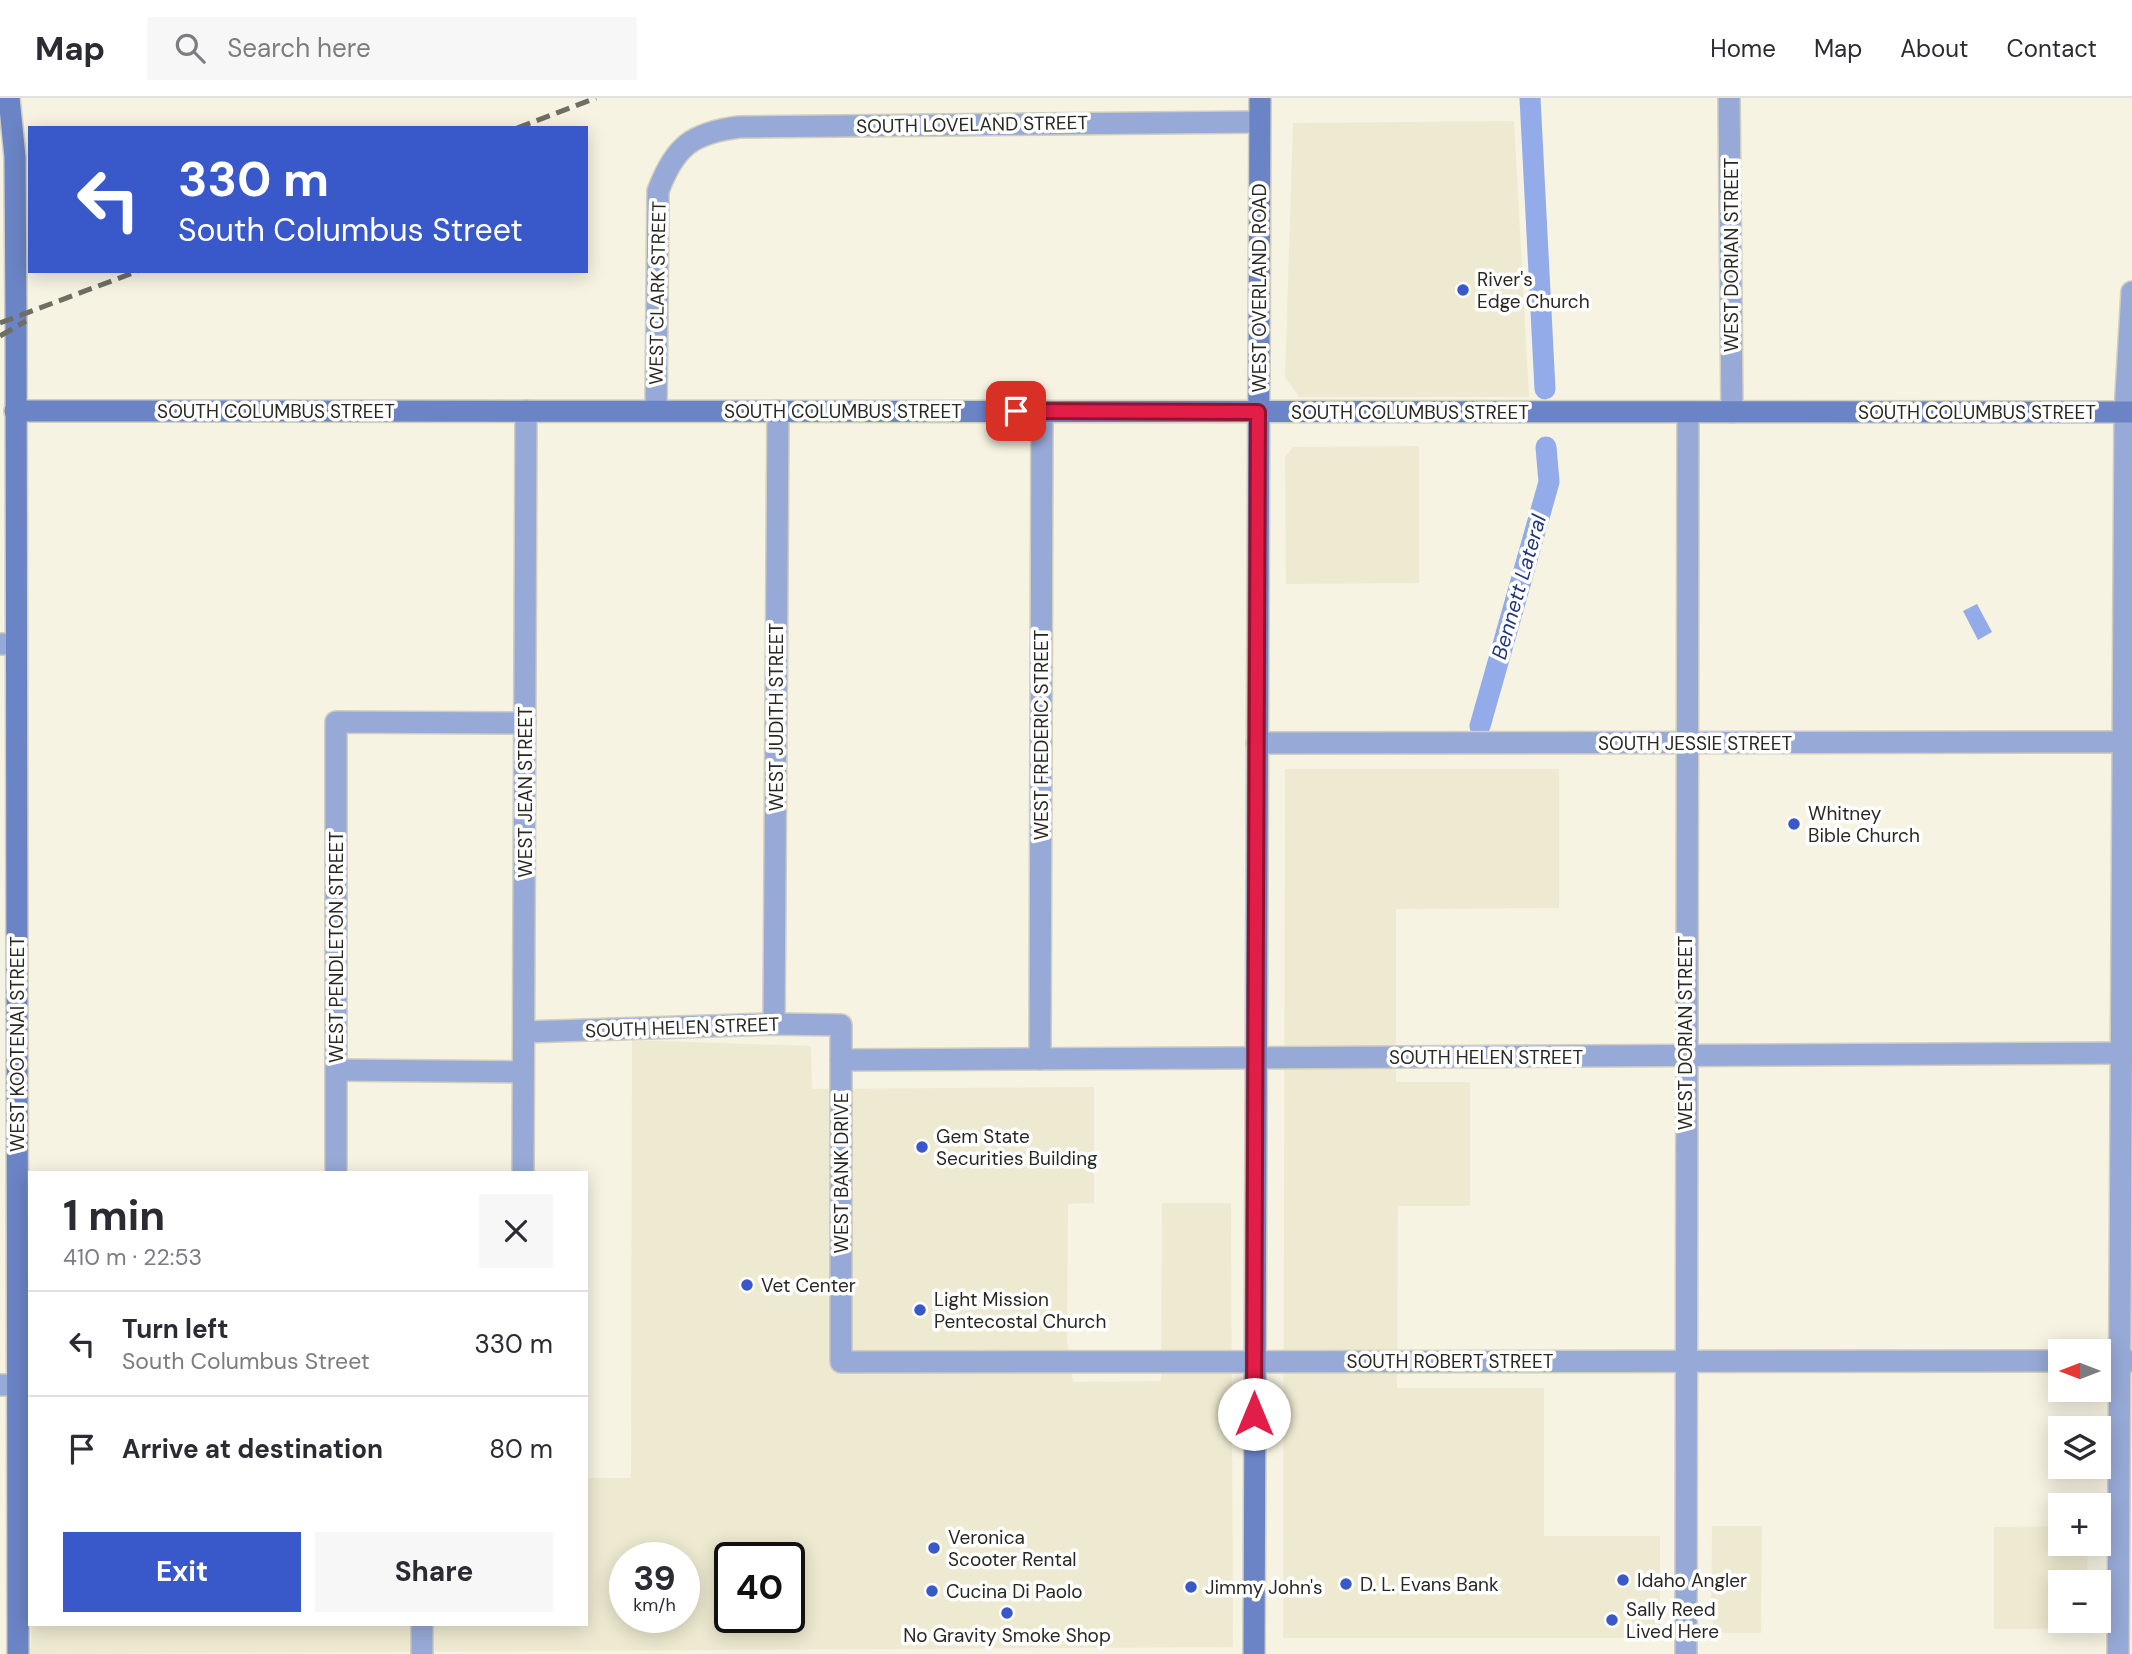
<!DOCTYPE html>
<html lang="en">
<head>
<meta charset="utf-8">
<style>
  body { margin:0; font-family:"DM Sans",sans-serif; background:#f7f7f7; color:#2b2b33; height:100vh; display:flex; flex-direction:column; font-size:26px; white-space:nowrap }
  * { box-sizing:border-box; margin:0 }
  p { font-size:23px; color:#7c7c81 }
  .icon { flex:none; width:38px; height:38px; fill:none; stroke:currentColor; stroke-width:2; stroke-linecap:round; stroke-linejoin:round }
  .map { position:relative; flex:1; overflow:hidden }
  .sheet { position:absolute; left:28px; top:1073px; width:560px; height:455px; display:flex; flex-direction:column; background:#fff; border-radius:0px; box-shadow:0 4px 18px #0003 }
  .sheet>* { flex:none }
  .banner { position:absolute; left:28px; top:28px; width:560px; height:147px; border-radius:0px; box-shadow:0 4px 18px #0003; background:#3959cb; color:#fff; overflow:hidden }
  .needle { width:46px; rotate:270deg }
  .controls { position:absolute; left:2048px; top:1241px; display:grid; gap:14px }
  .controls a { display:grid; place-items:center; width:63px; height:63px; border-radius:0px; background:#fff; box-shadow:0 4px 18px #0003; font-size:35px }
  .speed { position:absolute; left:609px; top:1444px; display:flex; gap:14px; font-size:35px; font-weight:700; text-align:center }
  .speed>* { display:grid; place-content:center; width:91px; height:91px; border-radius:50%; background:#fff; box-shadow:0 4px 18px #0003; line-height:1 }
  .speed small { font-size:18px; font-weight:400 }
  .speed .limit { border:4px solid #111; border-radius:10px; background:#fff; color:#111 }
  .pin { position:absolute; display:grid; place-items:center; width:60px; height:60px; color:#fff; margin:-30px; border-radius:14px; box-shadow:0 4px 10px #0006 }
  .me { position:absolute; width:77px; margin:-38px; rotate:0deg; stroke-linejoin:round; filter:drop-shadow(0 0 5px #0008) }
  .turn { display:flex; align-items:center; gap:24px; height:147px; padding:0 35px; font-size:32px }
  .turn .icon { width:91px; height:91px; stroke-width:2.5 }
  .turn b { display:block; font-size:49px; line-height:60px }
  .round { display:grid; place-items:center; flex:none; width:74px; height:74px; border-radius:0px; background:#f7f7f7 }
  .summary { display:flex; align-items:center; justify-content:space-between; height:119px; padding:0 35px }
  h1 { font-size:42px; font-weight:700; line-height:52px }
  .button { display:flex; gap:14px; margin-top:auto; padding:14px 35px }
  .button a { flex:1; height:80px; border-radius:0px; background:#3959cb; color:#fff; font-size:28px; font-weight:700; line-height:80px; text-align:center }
  .button a+a { background:#f7f7f7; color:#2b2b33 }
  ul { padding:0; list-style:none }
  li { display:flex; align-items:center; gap:21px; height:105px; padding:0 35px; border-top:2px solid #e1e1e2 }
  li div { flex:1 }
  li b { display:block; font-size:26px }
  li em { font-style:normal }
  header { display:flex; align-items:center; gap:42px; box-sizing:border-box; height:98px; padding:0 35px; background:#fff; border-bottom:2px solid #e1e1e2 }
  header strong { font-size:33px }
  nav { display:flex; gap:38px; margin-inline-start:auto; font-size:24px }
  .search { width:490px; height:63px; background:#f7f7f7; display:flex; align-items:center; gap:18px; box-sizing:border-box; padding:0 24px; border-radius:0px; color:#7c7c81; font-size:26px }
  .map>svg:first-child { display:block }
  .built { fill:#eeead1; fill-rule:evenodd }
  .water { fill:#93abe8 }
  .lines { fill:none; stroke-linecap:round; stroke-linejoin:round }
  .canal { stroke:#93abe8; stroke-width:21 }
  .street-casing { stroke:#d1cebf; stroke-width:24 }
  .secondary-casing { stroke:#d1cebf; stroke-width:24 }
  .street { stroke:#97a9d6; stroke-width:21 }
  .secondary { stroke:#6b84c5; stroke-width:21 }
  .rail { stroke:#6f6e64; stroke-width:5; stroke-dasharray:14 7; stroke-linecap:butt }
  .route-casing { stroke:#92132f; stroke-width:18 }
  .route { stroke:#e11d48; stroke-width:12 }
  .poi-dot { fill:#3959cb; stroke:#fff; stroke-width:2.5 }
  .labels { text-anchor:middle; stroke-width:7; stroke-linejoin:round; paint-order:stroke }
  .street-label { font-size:19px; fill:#292822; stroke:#fff }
  .poi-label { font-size:19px; fill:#292822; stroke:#fff; text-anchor:start }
  .water-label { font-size:21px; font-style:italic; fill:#21367c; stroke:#fff }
</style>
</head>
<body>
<header>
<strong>Map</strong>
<div class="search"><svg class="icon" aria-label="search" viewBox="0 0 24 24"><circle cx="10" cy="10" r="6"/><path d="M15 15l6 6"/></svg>Search here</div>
<nav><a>Home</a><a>Map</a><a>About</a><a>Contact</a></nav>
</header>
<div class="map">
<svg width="2132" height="1556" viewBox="0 0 2132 1556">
  <rect width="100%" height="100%" fill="#f6f3e2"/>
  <!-- built -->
  <g class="built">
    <path d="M1514 23 1529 299H1299L1285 279 1293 25Z"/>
    <path d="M1419 348V485L1286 486 1285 359 1293 349Z"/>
    <path d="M1285 671H1559V810L1396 811V984H1470V1108H1398L1397 1290H1544V1438H1660V1540H1283Z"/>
    <path d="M632 942 811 948 812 991 1094 989V1105L1068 1106 1067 1243 1073 1284 1161 1283 1162 1105H1231L1233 1549 30 1556 32 1526H586V1380H631ZM625 1460H684V1519H625ZM730 1460H789V1519H730Z"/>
    <path d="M1712 1428H1762L1761 1535H1721L1711 1522Z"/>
    <path d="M2060 1428V1446H2088L2087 1484H2060V1522L2087 1523V1531H1994V1429Z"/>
  </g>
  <!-- water -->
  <path class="water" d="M1977 506 1992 534 1978 542 1963 513Z"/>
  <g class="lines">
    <!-- canal -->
    <g class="canal">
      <path d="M1530 0 1545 291"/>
      <path d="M1480 628 1549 384 1546 349"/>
    </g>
    <!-- street casing -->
    <g class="street-casing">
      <g id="street">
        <path d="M1729 0 1732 314"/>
        <path d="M656 313 658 93C675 48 692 35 739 29L1259 24"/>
        <path d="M0 546H16"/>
        <path d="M1257 645 2132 644"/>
        <path d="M774 926 778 313"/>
        <path d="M524 934 774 926 841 927V1264L2060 1263"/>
        <path d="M1040 961 1042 313"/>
        <path d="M841 962 2132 955"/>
        <path d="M336 972 523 974"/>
        <path d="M336 1074V624L525 625"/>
        <path d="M523 1074 526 313"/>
        <path d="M2098 1263H2132"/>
        <path d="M0 1287H18"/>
        <path d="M422 1526V1556"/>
        <path d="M1686 1556 1688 314"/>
        <path d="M2118 1556 2125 314 2132 194"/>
      </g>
    </g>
    <!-- secondary casing -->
    <g class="secondary-casing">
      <g id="secondary">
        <path d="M9 0 15 59 16 219 18 1556"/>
        <path d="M15 313 2132 314"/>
        <path d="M1254 1556 1260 0"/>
      </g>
    </g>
    <!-- street -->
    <use href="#street" class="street"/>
    <!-- secondary -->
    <use href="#secondary" class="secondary"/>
    <!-- rail -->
    <g class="rail">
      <path d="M517 30 596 0"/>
      <path d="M0 225 138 173"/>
      <path d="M0 238 26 223"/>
    </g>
  </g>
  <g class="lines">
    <!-- route casing -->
    <g class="route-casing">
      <path id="route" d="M1016 313 1258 314 1254 1316"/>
    </g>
    <!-- route -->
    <use href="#route" class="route"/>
  </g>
  <!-- markers -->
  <g class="poi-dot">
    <circle cx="1463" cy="192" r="7"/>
    <circle cx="1794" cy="726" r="7"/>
    <circle cx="922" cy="1049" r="7"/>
    <circle cx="747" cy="1187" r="7"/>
    <circle cx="920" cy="1212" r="7"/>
    <circle cx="934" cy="1450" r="7"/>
    <circle cx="1623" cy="1482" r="7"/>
    <circle cx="1346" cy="1486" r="7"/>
    <circle cx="1191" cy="1489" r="7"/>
    <circle cx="932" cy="1493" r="7"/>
    <circle cx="1007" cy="1515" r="7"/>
    <circle cx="1612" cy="1522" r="7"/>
  </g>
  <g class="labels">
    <!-- street labels -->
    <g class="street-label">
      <text transform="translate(972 26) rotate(-1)" y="7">SOUTH LOVELAND STREET</text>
      <text transform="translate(1731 157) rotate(-90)" y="7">WEST DORIAN STREET</text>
      <text transform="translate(1259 190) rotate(-90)" y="7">WEST OVERLAND ROAD</text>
      <text transform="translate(657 195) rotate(-89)" y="7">WEST CLARK STREET</text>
      <text x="276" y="320">SOUTH COLUMBUS STREET</text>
      <text x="843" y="320">SOUTH COLUMBUS STREET</text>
      <text x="1410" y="321">SOUTH COLUMBUS STREET</text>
      <text x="1977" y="321">SOUTH COLUMBUS STREET</text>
      <text transform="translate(776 619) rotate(-90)" y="7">WEST JUDITH STREET</text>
      <text transform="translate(1041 637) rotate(-90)" y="7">WEST FREDERIC STREET</text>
      <text x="1695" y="652">SOUTH JESSIE STREET</text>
      <text transform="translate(525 694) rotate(-90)" y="7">WEST JEAN STREET</text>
      <text transform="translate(336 849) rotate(-90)" y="7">WEST PENDLETON STREET</text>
      <text transform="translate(682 929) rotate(-2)" y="7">SOUTH HELEN STREET</text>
      <text transform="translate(1685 935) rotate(-90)" y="7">WEST DORIAN STREET</text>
      <text transform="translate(17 946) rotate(-90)" y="7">WEST KOOTENAI STREET</text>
      <text x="1486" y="966">SOUTH HELEN STREET</text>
      <text transform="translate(841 1075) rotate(-90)" y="7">WEST BANK DRIVE</text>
      <text x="1450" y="1270">SOUTH ROBERT STREET</text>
    </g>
    <!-- poi labels -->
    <g class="poi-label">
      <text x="1477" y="188">River's<tspan x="1477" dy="22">Edge Church</tspan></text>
      <text x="1808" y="722">Whitney<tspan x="1808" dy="22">Bible Church</tspan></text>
      <text x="936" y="1045">Gem State<tspan x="936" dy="22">Securities Building</tspan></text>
      <text x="761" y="1194">Vet Center</text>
      <text x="934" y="1208">Light Mission<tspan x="934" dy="22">Pentecostal Church</tspan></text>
      <text x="948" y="1446">Veronica<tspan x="948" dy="22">Scooter Rental</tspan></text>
      <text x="1637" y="1489">Idaho Angler</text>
      <text x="1360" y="1493">D. L. Evans Bank</text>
      <text x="1205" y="1496">Jimmy John's</text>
      <text x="946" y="1500">Cucina Di Paolo</text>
      <text x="1626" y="1518">Sally Reed<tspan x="1626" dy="22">Lived Here</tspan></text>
      <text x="1007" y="1544" text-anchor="middle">No Gravity Smoke Shop</text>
    </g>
    <!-- water labels -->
    <g class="water-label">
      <text transform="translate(1519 489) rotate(-74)" y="7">Bennett Lateral</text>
    </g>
  </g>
</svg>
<div class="controls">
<a><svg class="needle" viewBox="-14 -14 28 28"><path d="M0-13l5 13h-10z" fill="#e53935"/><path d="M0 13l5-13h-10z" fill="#7c7c81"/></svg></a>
<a><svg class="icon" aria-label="layers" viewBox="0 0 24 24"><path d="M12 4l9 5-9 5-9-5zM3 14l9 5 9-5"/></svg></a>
<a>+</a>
<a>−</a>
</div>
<div class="speed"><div>39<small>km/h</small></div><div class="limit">40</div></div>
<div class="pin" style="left:1016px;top:313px;background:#d93025"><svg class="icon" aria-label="arrive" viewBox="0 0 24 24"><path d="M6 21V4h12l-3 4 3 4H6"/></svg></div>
<svg class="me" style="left:1254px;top:1316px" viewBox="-20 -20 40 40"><circle r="19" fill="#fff"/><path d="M0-13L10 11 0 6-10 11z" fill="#e11d48"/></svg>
<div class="banner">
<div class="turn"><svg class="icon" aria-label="left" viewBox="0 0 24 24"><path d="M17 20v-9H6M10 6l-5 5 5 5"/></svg><div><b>330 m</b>South Columbus Street</div></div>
</div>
<section class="sheet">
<div class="summary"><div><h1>1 min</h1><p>410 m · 22:53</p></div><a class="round"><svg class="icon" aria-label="close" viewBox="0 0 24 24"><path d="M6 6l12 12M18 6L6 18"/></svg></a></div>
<ul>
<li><svg class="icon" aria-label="left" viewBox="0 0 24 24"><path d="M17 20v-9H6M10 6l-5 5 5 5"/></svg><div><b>Turn left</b><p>South Columbus Street</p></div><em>330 m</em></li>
<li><svg class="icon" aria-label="arrive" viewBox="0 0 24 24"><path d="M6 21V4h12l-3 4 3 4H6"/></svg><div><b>Arrive at destination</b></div><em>80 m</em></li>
</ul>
<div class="button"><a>Exit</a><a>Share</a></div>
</section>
</div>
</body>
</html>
